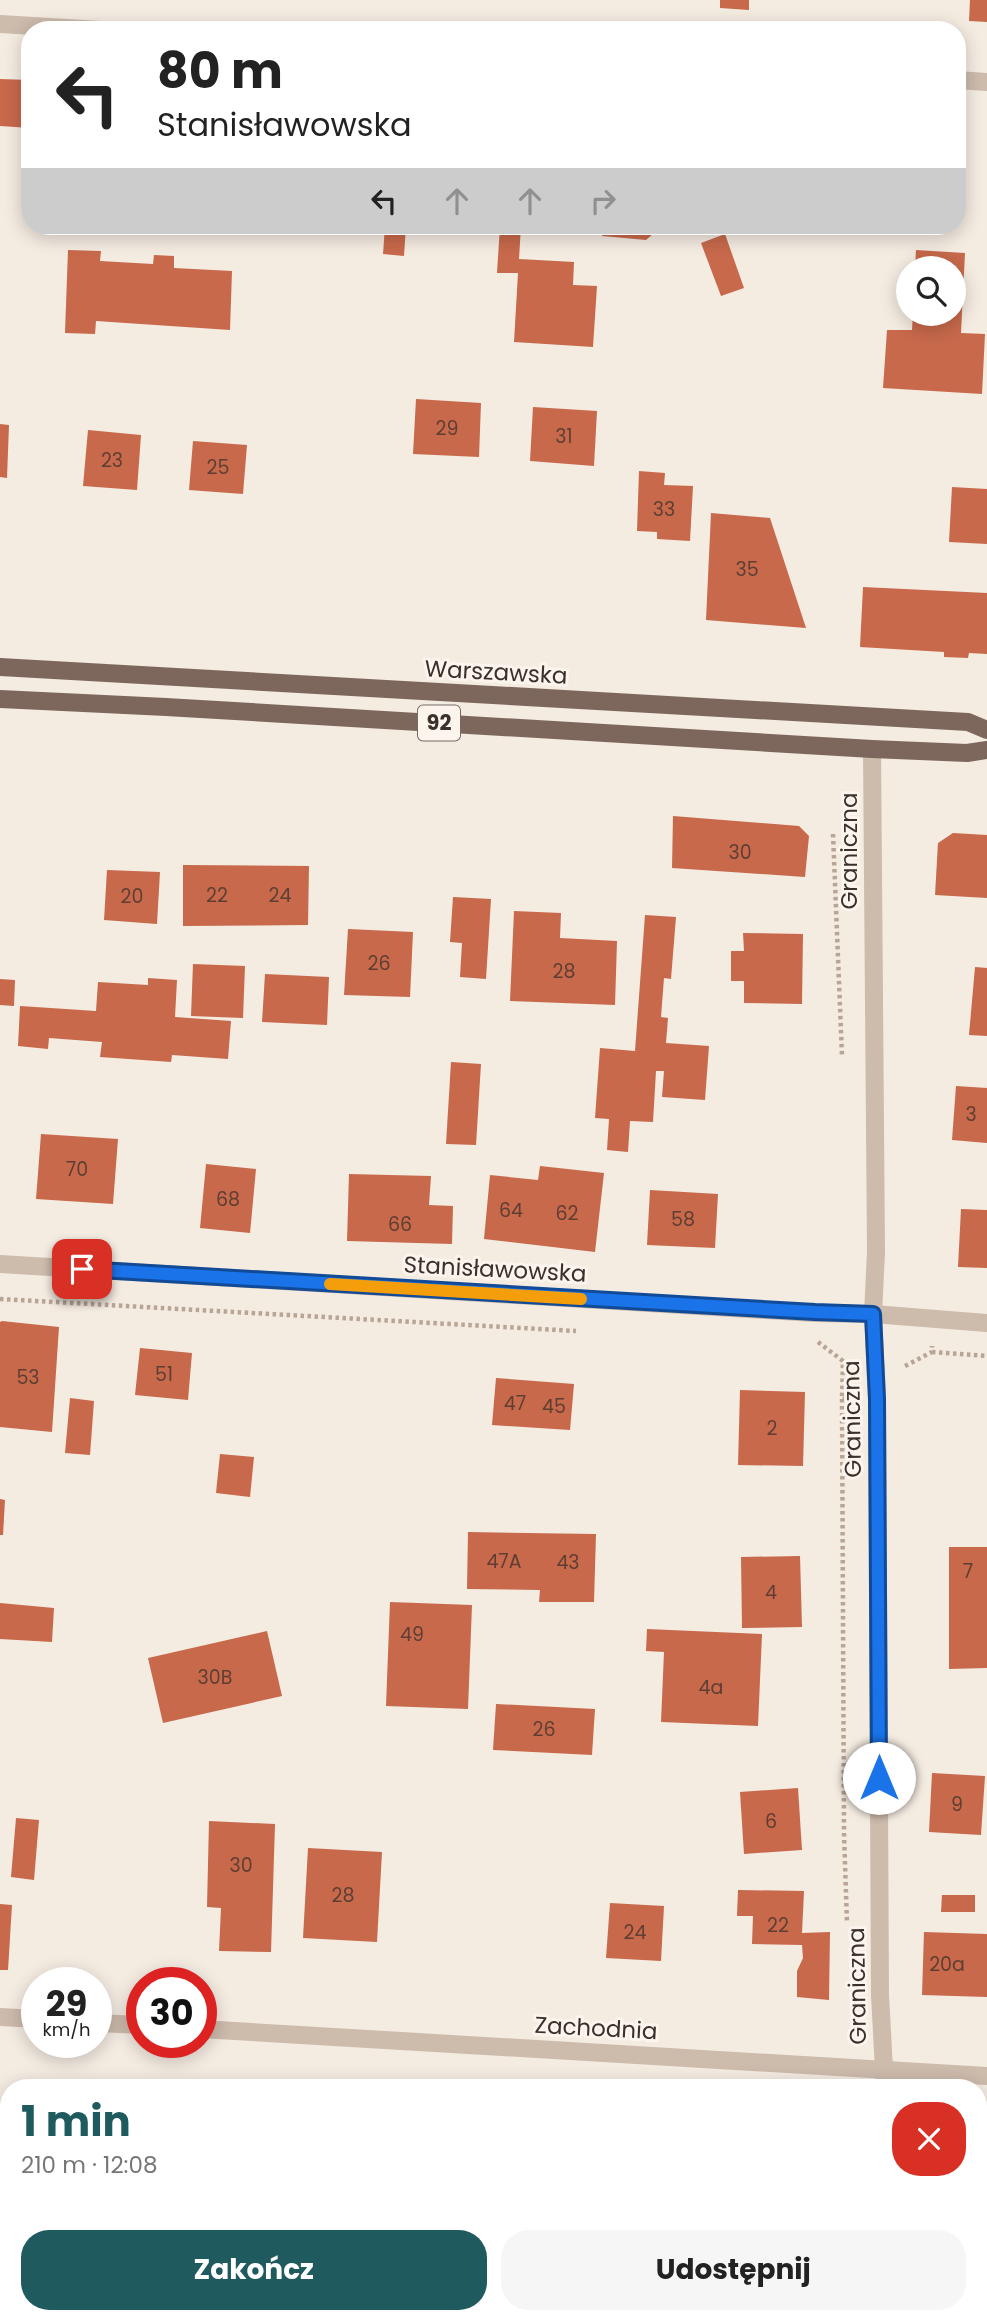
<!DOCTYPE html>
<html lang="pl">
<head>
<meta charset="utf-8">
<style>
  body { margin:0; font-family:Poppins,sans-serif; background:#f6f6f6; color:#222; height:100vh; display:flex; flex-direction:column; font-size:26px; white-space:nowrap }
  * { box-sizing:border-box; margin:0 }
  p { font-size:23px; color:#767676 }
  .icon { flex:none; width:38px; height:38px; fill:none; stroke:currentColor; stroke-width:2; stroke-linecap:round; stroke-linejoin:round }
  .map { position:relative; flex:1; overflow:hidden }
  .sheet { position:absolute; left:0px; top:2079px; width:987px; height:245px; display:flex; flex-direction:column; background:#fff; border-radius:28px 28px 0 0; box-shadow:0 4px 18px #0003 }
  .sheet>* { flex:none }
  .banner { position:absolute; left:21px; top:21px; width:945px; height:214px; border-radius:28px; box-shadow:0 4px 18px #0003; background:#fff; color:#222; overflow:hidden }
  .buttons { position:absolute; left:896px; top:256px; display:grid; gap:14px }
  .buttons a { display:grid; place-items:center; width:70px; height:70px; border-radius:50%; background:#fff; box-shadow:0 4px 18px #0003; font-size:35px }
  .speed { position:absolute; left:21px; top:1967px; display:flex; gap:14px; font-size:35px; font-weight:700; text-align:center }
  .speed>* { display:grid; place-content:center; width:91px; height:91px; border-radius:50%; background:#fff; box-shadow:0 4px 18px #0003; line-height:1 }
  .speed small { font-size:18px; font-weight:400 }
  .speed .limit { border:10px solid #d22; background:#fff; color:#111 }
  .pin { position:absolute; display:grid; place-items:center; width:60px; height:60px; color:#fff; margin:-30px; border-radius:14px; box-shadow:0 4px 10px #0006 }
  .me { position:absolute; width:77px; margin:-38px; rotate:0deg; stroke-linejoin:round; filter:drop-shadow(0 0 5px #0008) }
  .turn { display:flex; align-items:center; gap:24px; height:147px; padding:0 21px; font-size:32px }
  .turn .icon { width:91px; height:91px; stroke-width:2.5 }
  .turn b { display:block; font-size:49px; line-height:60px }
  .lanes { display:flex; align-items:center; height:66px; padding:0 21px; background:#0003; justify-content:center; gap:35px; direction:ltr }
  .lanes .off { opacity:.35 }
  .round { display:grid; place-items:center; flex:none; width:74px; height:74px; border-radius:28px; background:#f6f6f6 }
  .summary { display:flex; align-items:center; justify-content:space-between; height:119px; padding:0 21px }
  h1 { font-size:42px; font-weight:700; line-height:52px; color:#1f5a5e }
  .action { display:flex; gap:14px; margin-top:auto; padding:14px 21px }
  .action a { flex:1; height:80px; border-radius:28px; background:#1f5a5e; color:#fff; font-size:28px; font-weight:700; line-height:80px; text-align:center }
  .action a+a { background:#f6f6f6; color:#222 }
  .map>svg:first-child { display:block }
  .building { fill:#c8694b }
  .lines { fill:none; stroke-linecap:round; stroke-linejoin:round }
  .path { stroke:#b9a596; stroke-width:4.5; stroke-dasharray:3.5 3.5; stroke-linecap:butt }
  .street { stroke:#cdbbac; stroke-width:18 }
  .primary { stroke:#7d675c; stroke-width:18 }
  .route-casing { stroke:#114b97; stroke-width:18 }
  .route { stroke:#1a73e8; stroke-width:12 }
  .slow { stroke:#f59e0b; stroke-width:12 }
  .labels { text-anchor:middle; stroke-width:6; stroke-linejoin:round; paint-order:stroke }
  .number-label { font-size:19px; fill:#5e3e33 }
  .shield { fill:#fbf5ee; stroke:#756b66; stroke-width:2 }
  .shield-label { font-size:21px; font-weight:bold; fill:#3b302b }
  .street-label { font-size:23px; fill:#3b302b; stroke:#fbf5ee }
</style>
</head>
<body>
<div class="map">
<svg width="987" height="2324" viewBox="0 0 987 2324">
  <rect width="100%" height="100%" fill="#f4ebe1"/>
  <!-- building -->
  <g class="building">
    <path d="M720 0H749V10L720 8Z"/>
    <path d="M970 0H987V22L969 21Z"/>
    <path d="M0 79 30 80V128L0 126Z"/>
    <path d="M385 226H406L404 256 383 254Z"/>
    <path d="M500 226H521L519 259 574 262 573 285 597 286 593 347 514 342 518 273H497Z"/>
    <path d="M603 226H653V234L646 240 602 236Z"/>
    <path d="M725 234 744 288 721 296 701 243Z"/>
    <path d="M68 250 101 251 100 261 153 264 154 255 174 256V268L232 271 230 330 96 321 95 334 65 333Z"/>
    <path d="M916 250 965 253 961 333 985 334 982 394 883 388 887 330H912L913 313H954V268H915Z"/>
    <path d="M416 399 481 403 479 457 413 454Z"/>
    <path d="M533 407 597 411 594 466 530 461Z"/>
    <path d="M0 424 9 425 7 478 0 477Z"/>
    <path d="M88 430 141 435 137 490 83 486Z"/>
    <path d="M193 441 247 445 243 494 189 490Z"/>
    <path d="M639 471 665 473 664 485 693 486 690 541 657 539V532L637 531Z"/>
    <path d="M952 487 987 489V544L949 542Z"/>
    <path d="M711 513 770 518 806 628 706 620Z"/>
    <path d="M863 587 987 593V654L969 653 968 658 944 657V652L860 647Z"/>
    <path d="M673 816 799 826 809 836 805 877 672 868Z"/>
    <path d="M953 833 987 835V898L935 895 938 843Z"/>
    <path d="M183 865 309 866 308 925 183 926Z"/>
    <path d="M107 870 160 872 157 924 104 920Z"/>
    <path d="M453 897 491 899 486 979 460 977 462 943 450 942Z"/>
    <path d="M514 911 561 913 560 938 617 941 615 1005 510 1001Z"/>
    <path d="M645 915 676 917 671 979 664 978 661 1017 668 1018 666 1043 709 1046 705 1100 662 1097 664 1071H656L653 1122 630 1121 628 1152 607 1150 609 1119 595 1118 600 1048 635 1051Z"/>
    <path d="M348 929 413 932 410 997 344 995Z"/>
    <path d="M743 933 803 934 802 1004 744 1003V981H731V951H744Z"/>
    <path d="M193 964 245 966 243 1018 191 1016Z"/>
    <path d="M975 967 987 968V1036L969 1035Z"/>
    <path d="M265 974 329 977 327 1025 262 1022Z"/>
    <path d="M148 978 177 980 175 1017 231 1021 228 1059 172 1055 171 1062 100 1057 102 1042 49 1038 48 1049 18 1046 20 1006 96 1011 98 982 148 985Z"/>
    <path d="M0 979 15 980 14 1006 0 1005Z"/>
    <path d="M451 1062 481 1064 476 1145 446 1144Z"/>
    <path d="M956 1086 987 1088V1143L952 1140Z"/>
    <path d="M41 1134 118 1139 113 1204 36 1199Z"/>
    <path d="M206 1164 256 1169 250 1233 200 1228Z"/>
    <path d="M540 1166 604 1173 595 1252 484 1239 490 1175 538 1180Z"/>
    <path d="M349 1174 431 1176 429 1205 453 1206 452 1244 347 1241Z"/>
    <path d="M650 1190 718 1194 715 1248 647 1245Z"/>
    <path d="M961 1209 987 1210V1268L958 1267Z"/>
    <path d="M2 1321 59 1327 52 1432 0 1427V1322Z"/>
    <path d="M140 1348 192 1353 188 1400 135 1395Z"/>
    <path d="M496 1378 574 1384 570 1430 492 1425Z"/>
    <path d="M740 1390 805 1392 803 1466 738 1465Z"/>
    <path d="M70 1398 94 1401 90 1455 65 1453Z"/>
    <path d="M220 1454 254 1457 250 1497 216 1493Z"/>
    <path d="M0 1499 5 1500 3 1535H0Z"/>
    <path d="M468 1532 596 1534 594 1602H539L540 1590 467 1589Z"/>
    <path d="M949 1547H987V1668L949 1669Z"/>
    <path d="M800 1556 802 1627 742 1628 741 1557Z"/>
    <path d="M390 1602 472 1605 468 1709 386 1706Z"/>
    <path d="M0 1603 54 1608 52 1642 0 1639Z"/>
    <path d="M647 1629 762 1634 758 1726 661 1722 664 1652 646 1651Z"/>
    <path d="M267 1631 282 1696 163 1723 148 1658Z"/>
    <path d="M496 1704 595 1709 592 1755 493 1750Z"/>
    <path d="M932 1773 985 1776 981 1835 929 1832Z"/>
    <path d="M798 1788 802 1850 744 1854 740 1792Z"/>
    <path d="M16 1818 39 1820 34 1880 11 1877Z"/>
    <path d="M209 1821 275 1824 271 1952 219 1951 221 1908 207 1907Z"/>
    <path d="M308 1848 382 1852 377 1942 303 1938Z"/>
    <path d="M738 1890 804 1891 802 1933 830 1932 829 2000 797 1997V1971L803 1958 802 1945 752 1944 753 1916H737Z"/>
    <path d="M942 1895H975V1912H941Z"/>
    <path d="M610 1903 664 1906 661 1961 606 1958Z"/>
    <path d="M0 1904 12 1905 8 1970H0Z"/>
    <path d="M924 1932 987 1934V1997L922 1995Z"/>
    <path d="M32 2081 95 2083 94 2088H32Z"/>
    <path d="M978 2123 987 2124V2164H978Z"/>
    <rect x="57" y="2315" width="54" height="9"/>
    <path d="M323 2315H347L346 2324H323Z"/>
    <path d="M495 2315H524L523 2324H495Z"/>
  </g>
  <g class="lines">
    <!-- path -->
    <g class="path">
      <path d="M833 834 842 1056"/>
      <path d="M0 1299 576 1331"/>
      <path d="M818 1342 843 1361 842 1399H850"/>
      <path d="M932 1352 987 1356"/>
      <path d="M905 1366 932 1352V1346"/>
      <path d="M842 1399 844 1833 847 1923"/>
    </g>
    <!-- street -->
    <g class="street">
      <path d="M0 24 101 30"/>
      <path d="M957 80 987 82"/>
      <path d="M872 749 876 1252 873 1314 877 1399 880 1995 885 2088"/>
      <path d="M0 1264 815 1313 873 1314 987 1323"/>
      <path d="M0 2017 37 2019"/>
      <path d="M96 2023 142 2025"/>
      <path d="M201 2029 987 2076"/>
      <path d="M885 2315V2324"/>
    </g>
    <!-- primary -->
    <g class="primary">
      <path d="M0 667 968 722 987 730"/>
      <path d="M0 699 166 707 872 749 967 753 987 750"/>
    </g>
  </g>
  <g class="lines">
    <!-- route casing -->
    <g class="route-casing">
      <path id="route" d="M82 1269 815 1312 873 1314 877 1399 879 1778"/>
    </g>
    <!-- route -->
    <use href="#route" class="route"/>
    <!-- slow -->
    <path class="slow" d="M330 1284 581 1299"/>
  </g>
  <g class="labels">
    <!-- number labels -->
    <g class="number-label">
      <text x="447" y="435">29</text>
      <text x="564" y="443">31</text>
      <text x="112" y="467">23</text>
      <text x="218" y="474">25</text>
      <text x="664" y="516">33</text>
      <text x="747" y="576">35</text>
      <text x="740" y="859">30</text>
      <text x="217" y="902">22</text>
      <text x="280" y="902">24</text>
      <text x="132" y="903">20</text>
      <text x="379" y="970">26</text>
      <text x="564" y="978">28</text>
      <text x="971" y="1121">3</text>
      <text x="77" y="1176">70</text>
      <text x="228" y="1206">68</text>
      <text x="511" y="1217">64</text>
      <text x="567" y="1220">62</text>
      <text x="683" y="1226">58</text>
      <text x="400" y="1231">66</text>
      <text x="164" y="1381">51</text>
      <text x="28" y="1384">53</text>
      <text x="515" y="1410">47</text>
      <text x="554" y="1413">45</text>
      <text x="772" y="1435">2</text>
      <text x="504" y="1568">47A</text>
      <text x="568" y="1569">43</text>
      <text x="968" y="1578">7</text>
      <text x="771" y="1599">4</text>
      <text x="412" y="1641">49</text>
      <text x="215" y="1684">30B</text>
      <text x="711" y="1694">4a</text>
      <text x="544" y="1736">26</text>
      <text x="957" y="1811">9</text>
      <text x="771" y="1828">6</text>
      <text x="241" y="1872">30</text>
      <text x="343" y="1902">28</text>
      <text x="778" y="1932">22</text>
      <text x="635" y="1939">24</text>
      <text x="947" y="1971">20a</text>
    </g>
    <!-- shield labels -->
    <rect class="shield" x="418" y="705.5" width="42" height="35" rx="5"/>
    <g class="shield-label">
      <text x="439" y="730">92</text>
    </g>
    <!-- street labels -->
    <g class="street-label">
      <text transform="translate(496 672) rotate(3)" y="8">Warszawska</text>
      <text transform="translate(849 851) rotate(-90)" y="8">Graniczna</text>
      <text transform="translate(495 1269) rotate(3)" y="8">Stanisławowska</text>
      <text transform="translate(852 1419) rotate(-91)" y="8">Graniczna</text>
      <text transform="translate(857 1986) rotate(-91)" y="8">Graniczna</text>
      <text transform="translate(596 2028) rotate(3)" y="8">Zachodnia</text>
    </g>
  </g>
</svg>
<div class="buttons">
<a><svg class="icon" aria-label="search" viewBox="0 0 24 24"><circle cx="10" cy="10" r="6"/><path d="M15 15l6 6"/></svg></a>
</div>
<div class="speed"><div>29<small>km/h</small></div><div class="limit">30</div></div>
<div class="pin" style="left:82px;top:1269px;background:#d93025"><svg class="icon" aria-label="arrive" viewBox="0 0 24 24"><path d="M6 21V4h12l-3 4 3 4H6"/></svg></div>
<svg class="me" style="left:879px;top:1778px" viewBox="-20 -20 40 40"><circle r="19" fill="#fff"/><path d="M0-13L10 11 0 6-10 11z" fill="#1a73e8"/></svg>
<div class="banner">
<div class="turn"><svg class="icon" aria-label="left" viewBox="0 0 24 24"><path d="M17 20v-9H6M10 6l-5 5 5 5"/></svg><div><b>80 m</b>Stanisławowska</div></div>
<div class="lanes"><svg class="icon" aria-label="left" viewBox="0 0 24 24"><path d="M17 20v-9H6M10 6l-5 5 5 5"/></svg><svg class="icon off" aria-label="ahead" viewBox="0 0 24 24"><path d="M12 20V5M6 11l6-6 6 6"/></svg><svg class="icon off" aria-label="ahead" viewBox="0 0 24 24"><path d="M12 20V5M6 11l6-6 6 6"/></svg><svg class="icon off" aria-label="right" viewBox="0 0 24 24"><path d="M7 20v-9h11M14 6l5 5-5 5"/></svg></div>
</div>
<section class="sheet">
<div class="summary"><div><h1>1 min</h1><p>210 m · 12:08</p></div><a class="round" style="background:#d93025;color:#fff"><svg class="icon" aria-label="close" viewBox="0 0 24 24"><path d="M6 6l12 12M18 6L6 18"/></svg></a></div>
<div class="action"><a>Zakończ</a><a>Udostępnij</a></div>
</section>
</div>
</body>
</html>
